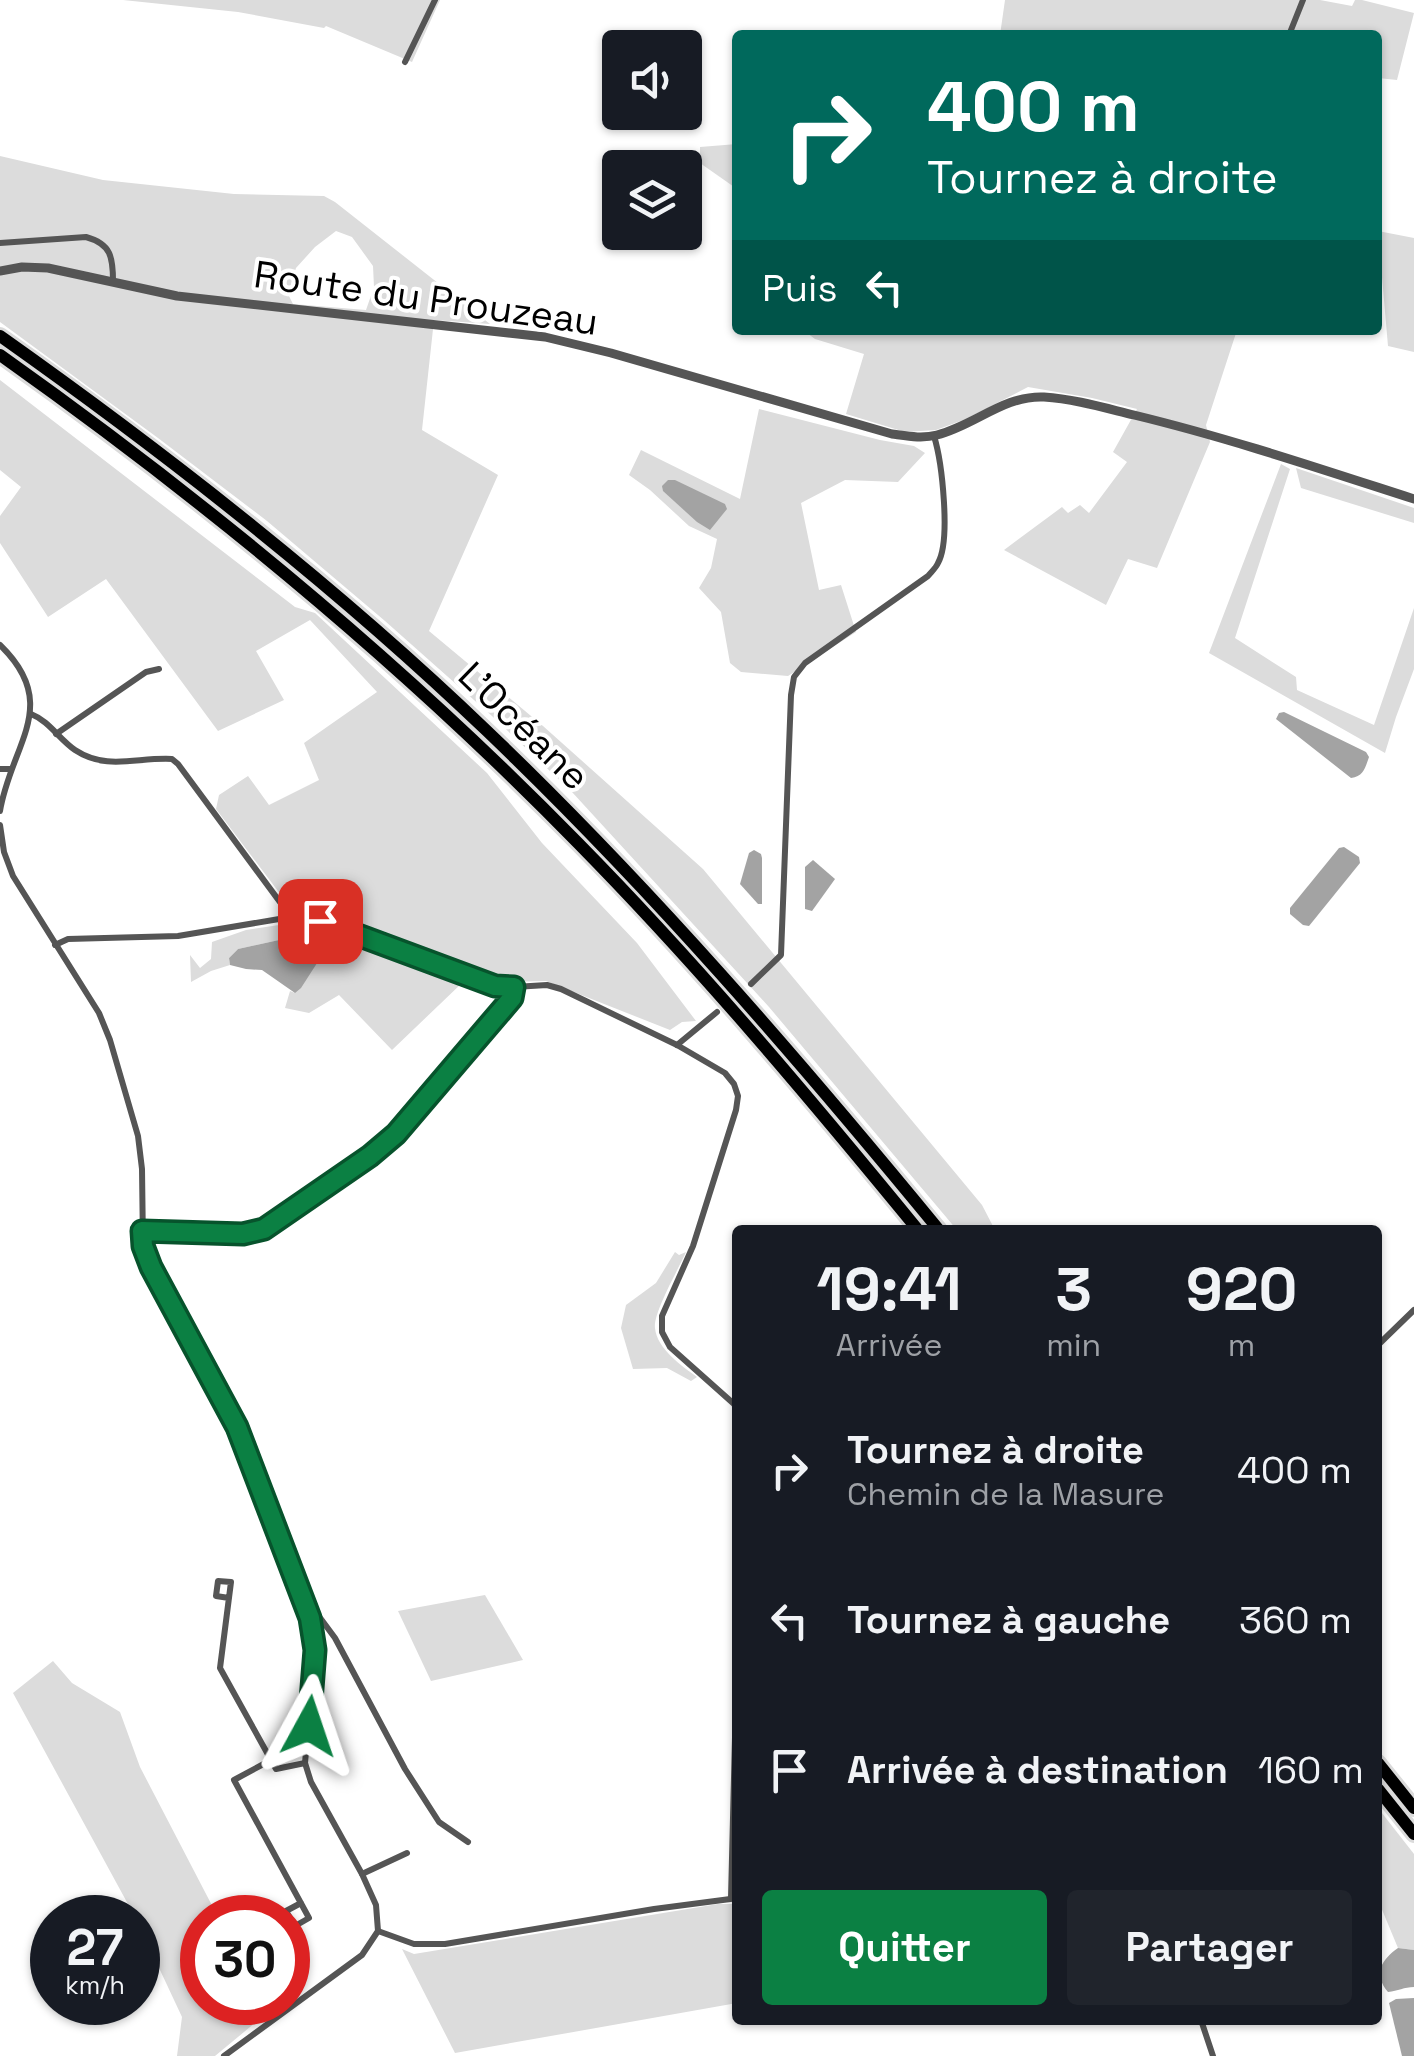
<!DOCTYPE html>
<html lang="fr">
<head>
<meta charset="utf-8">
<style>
  body { margin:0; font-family:"Space Grotesk",sans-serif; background:#20242c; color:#f1f3f6; height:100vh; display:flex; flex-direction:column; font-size:38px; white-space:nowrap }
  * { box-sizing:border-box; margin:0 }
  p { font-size:32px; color:#9ea1a6 }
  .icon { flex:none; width:55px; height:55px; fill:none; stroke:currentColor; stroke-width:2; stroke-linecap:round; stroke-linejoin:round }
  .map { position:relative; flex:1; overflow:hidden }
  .drawer { position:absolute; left:732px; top:1225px; width:650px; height:800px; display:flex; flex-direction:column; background:#171b24; border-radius:10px; box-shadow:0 2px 8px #0004 }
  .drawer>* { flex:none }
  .banner { position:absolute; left:732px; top:30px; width:650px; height:305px; border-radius:10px; box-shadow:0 2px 8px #0004; background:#00695c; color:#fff; overflow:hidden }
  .controls { position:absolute; left:602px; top:30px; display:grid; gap:20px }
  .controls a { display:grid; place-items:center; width:100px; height:100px; border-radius:10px; background:#171b24; box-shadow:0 2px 8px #0004; font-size:50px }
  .speed { position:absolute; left:30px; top:1895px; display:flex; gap:20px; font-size:50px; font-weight:700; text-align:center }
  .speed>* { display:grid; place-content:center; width:130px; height:130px; border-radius:50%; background:#171b24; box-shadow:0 2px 8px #0004; line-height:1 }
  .speed small { font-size:25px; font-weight:400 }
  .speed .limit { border:15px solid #d22; background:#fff; color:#111 }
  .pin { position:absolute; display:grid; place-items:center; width:85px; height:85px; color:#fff; margin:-42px; border-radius:20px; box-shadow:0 5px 15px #0006 }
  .me { position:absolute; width:110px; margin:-55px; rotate:5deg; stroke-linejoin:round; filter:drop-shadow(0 0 8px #0008) }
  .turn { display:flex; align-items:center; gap:35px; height:210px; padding:0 30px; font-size:45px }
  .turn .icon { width:130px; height:130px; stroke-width:2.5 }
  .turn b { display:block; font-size:70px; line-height:85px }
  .then { display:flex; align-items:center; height:95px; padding:0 30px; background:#0003; gap:20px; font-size:38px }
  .eta { display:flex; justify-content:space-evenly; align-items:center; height:170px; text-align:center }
  .eta b { font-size:60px; font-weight:600; line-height:70px }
  .button { display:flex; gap:20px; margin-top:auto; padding:20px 30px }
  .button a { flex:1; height:115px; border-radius:10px; background:#0b8043; color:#fff; font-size:40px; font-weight:600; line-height:115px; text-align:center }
  .button a+a { background:#20242c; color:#f1f3f6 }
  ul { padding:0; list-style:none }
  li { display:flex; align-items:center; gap:30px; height:150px; padding:0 30px }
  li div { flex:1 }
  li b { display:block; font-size:38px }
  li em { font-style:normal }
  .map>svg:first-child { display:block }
  .green { fill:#dcdcdc; fill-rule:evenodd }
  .water { fill:#a3a3a3 }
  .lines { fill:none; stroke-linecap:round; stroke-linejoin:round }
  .motorway-casing { stroke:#dbdbdb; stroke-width:18 }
  .minor { stroke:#555; stroke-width:6 }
  .tertiary { stroke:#555; stroke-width:9 }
  .motorway { stroke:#000; stroke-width:12 }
  .route-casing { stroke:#07532c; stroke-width:25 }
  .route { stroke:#0b8043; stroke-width:18 }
  .labels { text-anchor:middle; stroke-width:8; stroke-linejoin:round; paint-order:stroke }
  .street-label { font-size:38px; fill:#000; stroke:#fff }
</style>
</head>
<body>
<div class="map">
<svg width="1414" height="2056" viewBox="0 0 1414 2056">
  <rect width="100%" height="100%" fill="#fff"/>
  <!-- green -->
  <g class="green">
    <path d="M123 0H440L412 62 326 26 324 28 238 12Z"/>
    <path d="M1005 0H1320L1352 6 1355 0H1362L1414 13 1397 80 1378 78V35H1000Z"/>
    <path d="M737 144H738L737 189 700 163V147Z"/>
    <path d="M0 156 103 180 234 194 324 196 335 202 490 324 434 320 422 430 498 475 429 631 543 726 703 869 982 1205 995 1230H957L769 1007 572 792 492 716 385 621 267 521 158 438 0 322ZM336 231 352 237 373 266 374 287 366 310 293 304 288 294 296 268 315 247Z"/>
    <path d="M1378 231 1414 238V352L1388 346Z"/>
    <path d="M803 330H1237L1206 425 1210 442 1157 568 1128 559 1106 605 1004 550 1062 507 1068 513 1080 505 1089 513 1127 462 1113 452 1137 409 1092 398 1028 387 966 419 936 430 905 432 846 414 864 354 815 339Z"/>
    <path d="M0 380 295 607 315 613 487 773 542 843 637 943 696 1021 682 1022 670 1030 546 981 504 982 287 903 216 809 219 795 248 776 269 805 319 780 304 743 377 692 310 620 256 651 284 700 218 731 106 579 48 617 0 543V516L21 487 0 470Z"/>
    <path d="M759 409 880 440 914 446 925 453 898 482 845 480 801 503 819 590 841 585 856 632 788 676 741 672 730 663 721 612 699 588 711 568 717 539 689 526 650 490 629 475 641 450 740 499Z"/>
    <path d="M1281 464 1290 469 1235 638 1296 677 1297 690 1374 725 1414 608V669L1396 717 1385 753 1209 653Z"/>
    <path d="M1296 468 1414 508V523L1301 488Z"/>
    <path d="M299 922 326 927 462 983 392 1050 339 995 309 1013 285 1008 290 991 295 993 288 938 238 949 229 958 230 965 211 971 191 982 190 955 200 968 211 959 212 942 246 930Z"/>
    <path d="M675 1252 679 1255 686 1252C679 1268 653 1313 655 1328 657 1349 682 1366 697 1377L691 1381 667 1368 633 1369 621 1328 626 1305 656 1283Z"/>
    <path d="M485 1595 523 1660 431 1681 398 1611Z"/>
    <path d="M53 1661 72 1683 120 1712 140 1767 218 1917 202 1918V2002L262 2003 267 2013 215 2056H177L182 2017 138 1923V1918L135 1917 13 1693Z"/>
    <path d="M1378 1808 1414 1854V1950L1398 1948 1378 1900Z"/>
    <path d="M718 1904H737V2003L455 2053 402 1949 414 1954Z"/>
  </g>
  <!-- water -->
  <g class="water">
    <path d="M668 480H675L725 504 727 509 710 530 697 522 663 491 662 486Z"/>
    <path d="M1284 712 1366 752 1369 757C1365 768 1364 776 1351 778L1276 719 1279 713Z"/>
    <path d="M1344 847 1359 857 1360 863 1309 926 1303 925 1290 914V908L1339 848Z"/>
    <path d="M754 850 761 854 762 858V904H758L740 884 749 853Z"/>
    <path d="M813 860 835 879 812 911 805 909V867Z"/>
    <path d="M288 938 323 939 328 946 301 988 295 993 262 970 246 969 230 965 229 958 238 949Z"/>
    <path d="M1398 1948 1414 1950V1987C1404 1987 1398 1991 1388 1992 1373 1974 1381 1960 1398 1948Z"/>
    <path d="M1414 1998V2056H1402L1389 2003 1396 1999Z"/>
  </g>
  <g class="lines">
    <!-- motorway casing -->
    <g class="motorway-casing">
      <g id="motorway">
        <path d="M0 336C171 457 336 586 487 731 650 887 796 1056 939 1230"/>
        <path d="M0 355C206 501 402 663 578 843 699 966 809 1097 918 1230"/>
        <path d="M1378 1763 1414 1808"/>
        <path d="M1378 1789 1414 1834"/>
      </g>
    </g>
    <!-- minor -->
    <g class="minor">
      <path d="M1289 35 1303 0"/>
      <path d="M405 62 435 0"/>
      <path d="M0 243 86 237C111 244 113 257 113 281"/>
      <path d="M0 645C62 705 11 744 0 811"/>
      <path d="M31 714C49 721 59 739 75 750 107 771 137 757 172 759L178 764 291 917"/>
      <path d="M56 734 146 672 159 669"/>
      <path d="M0 769H10"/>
      <path d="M0 825 4 852 13 876 99 1013 110 1040 138 1136 142 1169 143 1246 146 1256 237 1427 310 1618 315 1649 305 1763 311 1782 362 1874 376 1905 378 1931 362 1955 224 2056"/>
      <path d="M55 945 68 939 178 936 291 917 320 921 495 986 514 987"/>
      <path d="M751 984 781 955 791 695 794 677 805 663 928 576C931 572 936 568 938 563 951 540 942 462 934 436"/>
      <path d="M677 1045 717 1012"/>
      <path d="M142 1231 243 1234 264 1229 370 1155 396 1134 512 998 514 987 547 985 561 989 677 1045 725 1073 734 1084 738 1096 736 1110 693 1246 662 1316V1332L670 1347 734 1404 738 1411"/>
      <path d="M1378 1345 1414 1310"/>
      <path d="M229 1598 216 1596 218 1581 231 1582 220 1668 276 1769 305 1763"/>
      <path d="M310 1618 318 1615 335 1638 405 1769 439 1822 468 1842"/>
      <path d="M271 1760 234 1780 309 1918 295 1926 286 1911 301 1903"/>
      <path d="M362 1874 407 1853"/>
      <path d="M731 1898 738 1618"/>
      <path d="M378 1931 414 1944H445L654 1909 738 1898"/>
      <path d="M1201 2020 1213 2056"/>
    </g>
    <!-- tertiary -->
    <path class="tertiary" d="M0 271 22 267 48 268 177 296 545 337 611 353 892 434C907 436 922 439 937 435 974 426 1004 395 1044 397 1075 399 1105 408 1134 415 1229 438 1321 469 1414 499"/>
    <!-- motorway -->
    <use href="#motorway" class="motorway"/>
  </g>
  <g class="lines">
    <!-- route casing -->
    <g class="route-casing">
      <path id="route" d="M309 1726 315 1650 310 1618 237 1427 151 1267 143 1246 142 1231 243 1234 264 1229 370 1156 396 1134 512 998 514 987 495 986 320 921"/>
    </g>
    <!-- route -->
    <use href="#route" class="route"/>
  </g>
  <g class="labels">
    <!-- street labels -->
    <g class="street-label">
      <text transform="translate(426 298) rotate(8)" y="13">Route du Prouzeau</text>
      <text transform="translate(524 726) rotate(44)" y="13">L’Océane</text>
    </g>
  </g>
</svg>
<div class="controls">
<a><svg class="icon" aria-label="sound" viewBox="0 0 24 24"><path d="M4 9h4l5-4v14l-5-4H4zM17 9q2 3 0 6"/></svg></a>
<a><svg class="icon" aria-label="layers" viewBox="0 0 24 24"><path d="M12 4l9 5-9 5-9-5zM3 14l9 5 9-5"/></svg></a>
</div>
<div class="speed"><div>27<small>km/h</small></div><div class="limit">30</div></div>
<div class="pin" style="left:320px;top:921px;background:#d93025"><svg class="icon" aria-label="arrive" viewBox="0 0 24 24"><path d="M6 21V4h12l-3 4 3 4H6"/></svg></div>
<svg class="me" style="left:309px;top:1726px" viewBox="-20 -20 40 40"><path d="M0-17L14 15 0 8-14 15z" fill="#0b8043" stroke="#fff" stroke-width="4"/></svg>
<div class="banner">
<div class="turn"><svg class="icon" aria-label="right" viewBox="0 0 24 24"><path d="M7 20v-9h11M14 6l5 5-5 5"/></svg><div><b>400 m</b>Tournez à droite</div></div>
<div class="then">Puis<svg class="icon" aria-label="left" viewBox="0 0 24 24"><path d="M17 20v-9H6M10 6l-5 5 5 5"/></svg></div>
</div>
<section class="drawer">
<div class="eta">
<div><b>19:41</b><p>Arrivée</p></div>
<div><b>3</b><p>min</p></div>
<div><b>920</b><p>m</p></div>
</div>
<ul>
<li><svg class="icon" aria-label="right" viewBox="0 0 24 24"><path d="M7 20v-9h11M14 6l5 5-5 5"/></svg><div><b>Tournez à droite</b><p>Chemin de la Masure</p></div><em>400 m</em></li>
<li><svg class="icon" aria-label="left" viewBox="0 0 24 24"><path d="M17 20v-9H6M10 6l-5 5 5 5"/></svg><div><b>Tournez à gauche</b></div><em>360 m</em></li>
<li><svg class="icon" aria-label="arrive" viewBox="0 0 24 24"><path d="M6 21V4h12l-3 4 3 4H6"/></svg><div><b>Arrivée à destination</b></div><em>160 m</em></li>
</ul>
<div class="button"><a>Quitter</a><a>Partager</a></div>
</section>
</div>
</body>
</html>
